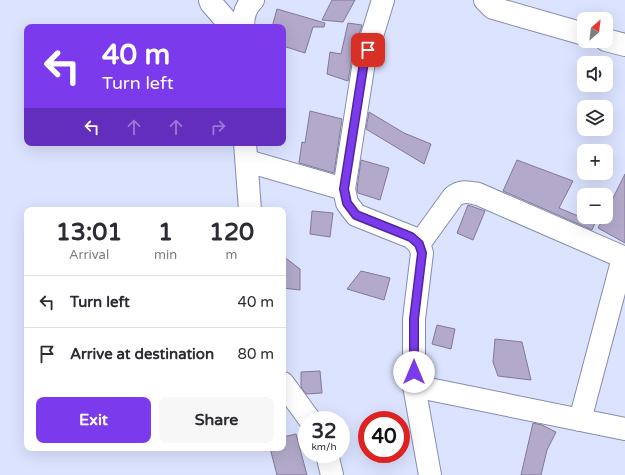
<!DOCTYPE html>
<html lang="en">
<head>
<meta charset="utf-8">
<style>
  body { margin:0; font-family:"Varela Round",sans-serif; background:#f7f7f7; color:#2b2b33; height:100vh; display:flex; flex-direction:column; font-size:15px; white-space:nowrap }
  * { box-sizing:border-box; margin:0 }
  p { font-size:13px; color:#7c7c81 }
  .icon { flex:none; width:22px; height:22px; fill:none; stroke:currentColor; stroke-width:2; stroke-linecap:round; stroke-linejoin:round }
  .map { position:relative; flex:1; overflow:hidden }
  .panel { position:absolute; left:24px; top:207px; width:262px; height:244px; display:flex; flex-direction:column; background:#fff; border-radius:8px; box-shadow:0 4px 16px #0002 }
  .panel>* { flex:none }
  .guide { position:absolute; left:24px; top:24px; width:262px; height:122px; border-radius:8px; box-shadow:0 4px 16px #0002; background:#7c3aed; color:#fff; overflow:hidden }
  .needle { width:26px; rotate:28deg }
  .buttons { position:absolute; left:577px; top:12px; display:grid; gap:8px }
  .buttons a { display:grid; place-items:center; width:36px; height:36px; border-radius:8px; background:#fff; box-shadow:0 4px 16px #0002; font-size:20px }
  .speed { position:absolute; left:298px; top:411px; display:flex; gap:8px; font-size:20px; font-weight:700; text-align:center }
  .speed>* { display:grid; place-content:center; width:52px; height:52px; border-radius:50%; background:#fff; box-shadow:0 4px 16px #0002; line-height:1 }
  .speed small { font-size:10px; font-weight:400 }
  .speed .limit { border:6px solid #d22; background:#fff; color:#111 }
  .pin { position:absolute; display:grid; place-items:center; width:34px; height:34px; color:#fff; margin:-17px; border-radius:8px; box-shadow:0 2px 6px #0006 }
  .me { position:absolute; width:44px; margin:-22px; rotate:0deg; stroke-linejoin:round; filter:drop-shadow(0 0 3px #0008) }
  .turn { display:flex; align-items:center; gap:14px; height:84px; padding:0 12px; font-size:18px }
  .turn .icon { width:52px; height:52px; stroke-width:2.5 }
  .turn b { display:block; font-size:28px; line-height:34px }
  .lanes { display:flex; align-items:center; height:38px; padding:0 12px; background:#0003; justify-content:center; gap:20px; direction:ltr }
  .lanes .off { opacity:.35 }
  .eta { display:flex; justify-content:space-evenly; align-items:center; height:68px; text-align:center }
  .eta b { font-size:24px; font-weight:700; line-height:28px }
  .button { display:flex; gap:8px; margin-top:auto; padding:8px 12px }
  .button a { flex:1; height:46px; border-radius:8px; background:#7c3aed; color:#fff; font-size:16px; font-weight:700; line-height:46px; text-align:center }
  .button a+a { background:#f7f7f7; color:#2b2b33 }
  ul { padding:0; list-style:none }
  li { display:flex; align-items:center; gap:12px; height:52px; padding:0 12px; border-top:1px solid #e1e1e2 }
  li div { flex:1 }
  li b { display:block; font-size:15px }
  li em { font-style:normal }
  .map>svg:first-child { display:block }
  .building { fill:#b3a9ca; stroke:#827898 }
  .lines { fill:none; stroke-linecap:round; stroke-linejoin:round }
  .minor-casing { stroke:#858dad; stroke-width:24 }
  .tertiary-casing { stroke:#858dad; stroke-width:24 }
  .minor { stroke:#fff; stroke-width:22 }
  .tertiary { stroke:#fff; stroke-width:22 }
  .route-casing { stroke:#51269a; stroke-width:10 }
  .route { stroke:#7c3aed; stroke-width:7 }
</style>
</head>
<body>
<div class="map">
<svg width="625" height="475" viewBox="0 0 625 475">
  <rect width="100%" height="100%" fill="#dce3ff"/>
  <!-- building -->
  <g class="building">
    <path d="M332 0H355L343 22 322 20Z"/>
    <path d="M277 9 325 23 324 27H313L305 53 283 46V27H272Z"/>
    <path d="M348 23 362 25 352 58 348 81 327 74 330 52 341 54Z"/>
    <path d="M310 111 342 119 334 173 299 163 302 142 305 143Z"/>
    <path d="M369 112 404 133 431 144 424 164 366 129Z"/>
    <path d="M361 160 389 168 380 200 358 193 357 189Z"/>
    <path d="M517 160 573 181 559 208 595 223 592 230 503 191Z"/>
    <path d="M625 174V243L598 228 604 217H606V212Z"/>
    <path d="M468 205 485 211 473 240 457 233Z"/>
    <path d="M312 211 333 213 330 237 310 234Z"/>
    <path d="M283 256 300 269V290L283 288Z"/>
    <path d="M361 271 390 278 384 300 347 289Z"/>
    <path d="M437 325 455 329 451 349 432 344Z"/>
    <path d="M495 339 522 342 531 380 498 376 493 362Z"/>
    <path d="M320 371 322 393 306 394 301 387V372Z"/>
    <path d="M533 423 542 425 556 432 547 450 541 475H521Z"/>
    <path d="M296 434 307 475H277L270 448H283V437Z"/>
  </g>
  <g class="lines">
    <!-- minor casing -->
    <g class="minor-casing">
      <g id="minor">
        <path d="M210 0 211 3 232 27"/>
        <path d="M485 0 493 8 584 34"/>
        <path d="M243 27C243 17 245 7 253 0"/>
        <path d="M606 40 625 45"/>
        <path d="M245 143 250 210"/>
        <path d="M247 161 344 189"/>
        <path d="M419 244 453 197C461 190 468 192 478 194L625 258"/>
        <path d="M283 383 310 420"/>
        <path d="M414 386 625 429"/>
        <path d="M580 420 623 258"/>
        <path d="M327 454 332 475"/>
      </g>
    </g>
    <!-- tertiary casing -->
    <g class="tertiary-casing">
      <path id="tertiary" d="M383 0 364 62 344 189 347 203 356 215 411 237 419 244 422 253 414 319V386L430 475"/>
    </g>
    <!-- minor -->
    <use href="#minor" class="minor"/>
    <!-- tertiary -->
    <use href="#tertiary" class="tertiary"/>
  </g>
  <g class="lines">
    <!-- route casing -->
    <g class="route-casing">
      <path id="route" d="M368 50 364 62 344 189 347 203 356 215 411 237 419 244 422 253 414 319V372"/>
    </g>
    <!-- route -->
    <use href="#route" class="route"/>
  </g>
</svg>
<div class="buttons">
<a><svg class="needle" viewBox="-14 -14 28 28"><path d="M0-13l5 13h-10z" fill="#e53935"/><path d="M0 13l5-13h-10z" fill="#7c7c81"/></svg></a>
<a><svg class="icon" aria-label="sound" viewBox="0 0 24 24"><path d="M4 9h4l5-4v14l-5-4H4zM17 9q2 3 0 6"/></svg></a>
<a><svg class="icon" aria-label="layers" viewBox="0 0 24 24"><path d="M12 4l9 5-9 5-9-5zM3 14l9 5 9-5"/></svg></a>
<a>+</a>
<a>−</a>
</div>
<div class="speed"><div>32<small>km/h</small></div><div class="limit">40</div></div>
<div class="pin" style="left:368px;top:50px;background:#d93025"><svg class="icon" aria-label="arrive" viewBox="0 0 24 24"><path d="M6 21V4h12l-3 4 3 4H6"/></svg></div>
<svg class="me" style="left:414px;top:372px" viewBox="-20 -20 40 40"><circle r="19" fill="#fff"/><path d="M0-13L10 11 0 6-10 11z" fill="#7c3aed"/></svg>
<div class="guide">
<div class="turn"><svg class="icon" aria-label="left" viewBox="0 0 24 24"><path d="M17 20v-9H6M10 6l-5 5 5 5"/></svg><div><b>40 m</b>Turn left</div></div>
<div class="lanes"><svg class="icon" aria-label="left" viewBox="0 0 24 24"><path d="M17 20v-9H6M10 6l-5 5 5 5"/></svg><svg class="icon off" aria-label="ahead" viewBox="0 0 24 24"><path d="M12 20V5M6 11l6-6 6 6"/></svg><svg class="icon off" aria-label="ahead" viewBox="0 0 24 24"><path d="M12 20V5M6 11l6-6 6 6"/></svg><svg class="icon off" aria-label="right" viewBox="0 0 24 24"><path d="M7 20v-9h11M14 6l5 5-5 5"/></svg></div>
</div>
<section class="panel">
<div class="eta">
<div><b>13:01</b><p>Arrival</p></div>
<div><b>1</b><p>min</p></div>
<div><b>120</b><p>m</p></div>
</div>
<ul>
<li><svg class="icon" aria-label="left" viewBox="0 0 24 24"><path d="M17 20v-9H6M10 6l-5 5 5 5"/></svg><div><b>Turn left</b></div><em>40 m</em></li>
<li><svg class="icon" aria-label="arrive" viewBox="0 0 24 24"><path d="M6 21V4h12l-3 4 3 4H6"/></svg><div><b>Arrive at destination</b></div><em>80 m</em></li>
</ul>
<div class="button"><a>Exit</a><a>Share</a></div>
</section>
</div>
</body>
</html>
